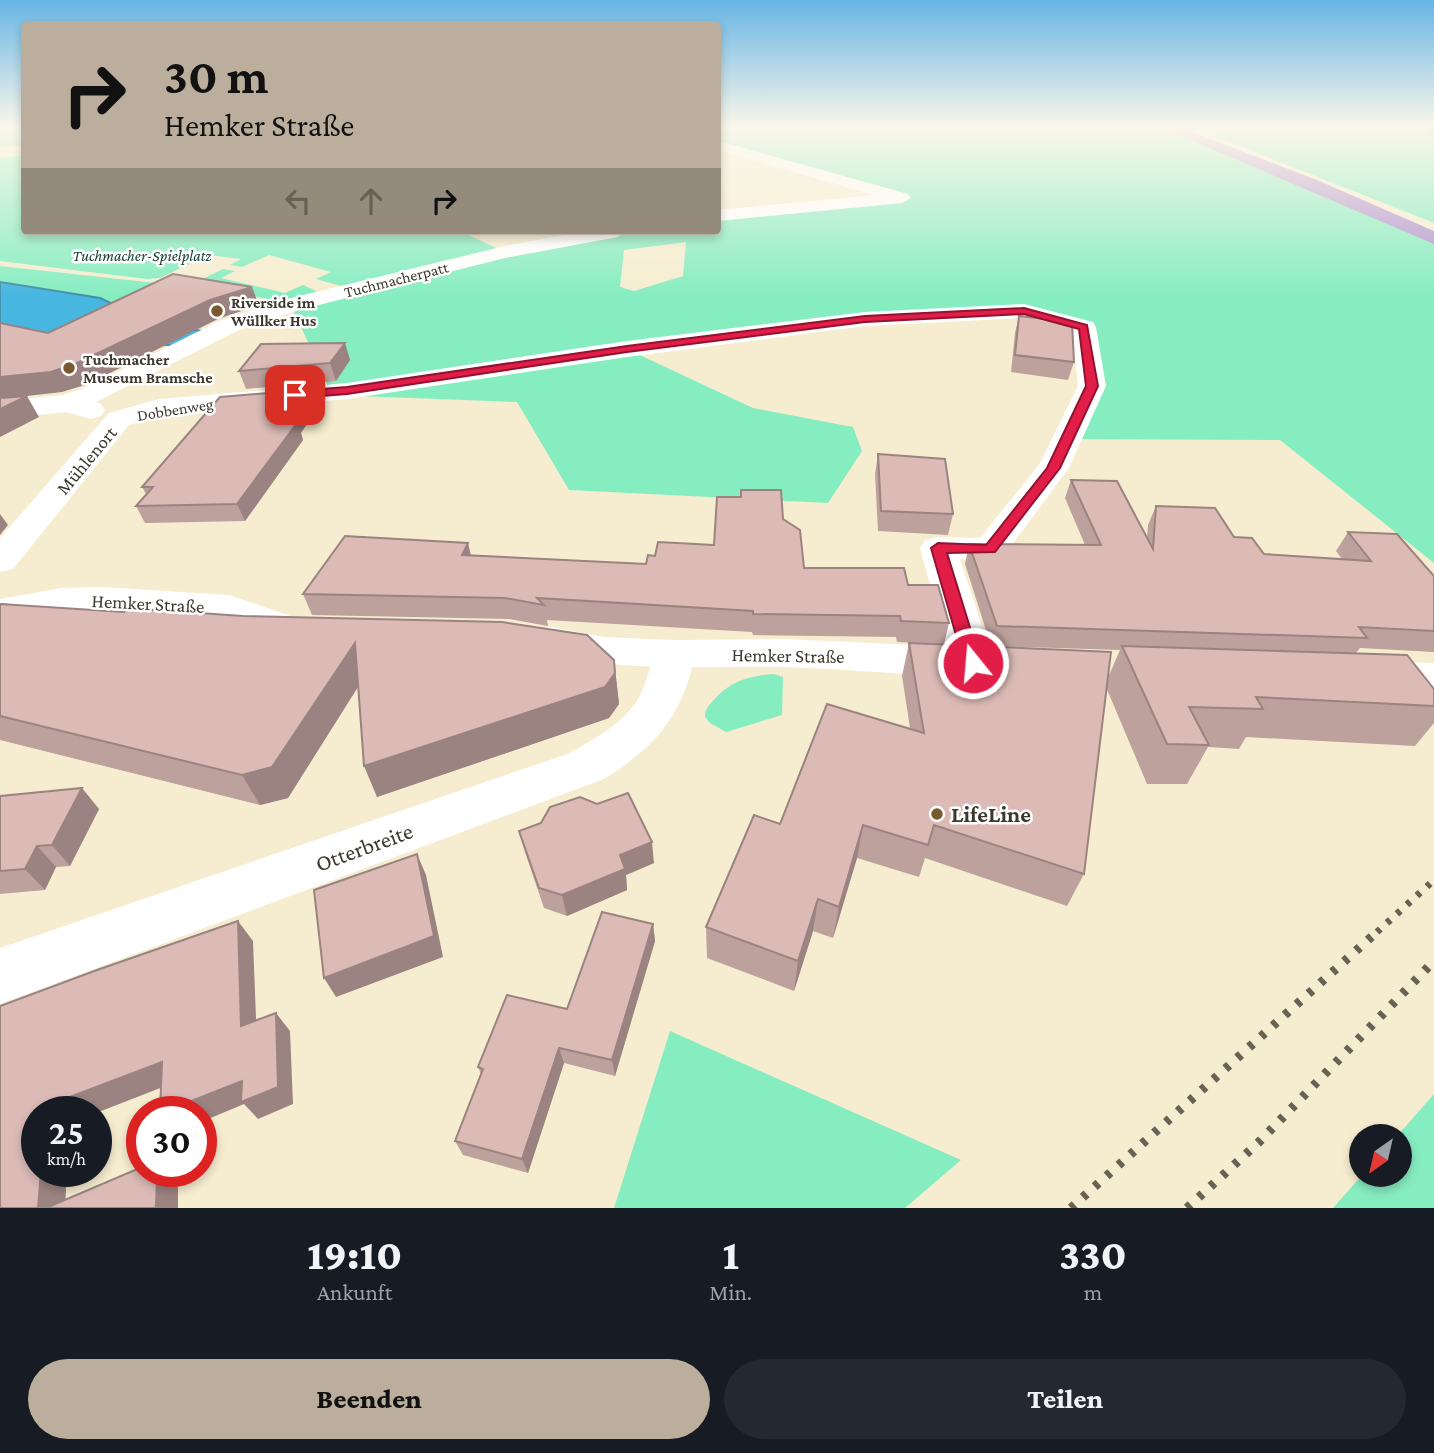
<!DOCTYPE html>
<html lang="de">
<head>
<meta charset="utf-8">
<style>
  body { margin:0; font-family:"Crimson Pro",serif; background:#242831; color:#f1f3f6; height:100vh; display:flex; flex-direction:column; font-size:26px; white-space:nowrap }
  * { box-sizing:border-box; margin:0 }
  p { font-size:23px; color:#9ea1a6 }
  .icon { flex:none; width:38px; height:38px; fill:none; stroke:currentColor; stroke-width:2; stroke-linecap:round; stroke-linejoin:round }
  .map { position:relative; height:1208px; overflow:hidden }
  .side { display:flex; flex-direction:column; background:#171b24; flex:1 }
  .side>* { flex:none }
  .top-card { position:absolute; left:21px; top:21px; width:700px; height:214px; border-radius:7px; box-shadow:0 4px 10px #0003; background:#bbae9d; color:#111; overflow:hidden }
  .needle { width:46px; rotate:214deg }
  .fabs { position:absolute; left:1349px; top:1124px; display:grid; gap:14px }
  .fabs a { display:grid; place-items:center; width:63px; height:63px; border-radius:50%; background:#171b24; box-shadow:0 4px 10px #0003; font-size:35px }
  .speed { position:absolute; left:21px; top:1096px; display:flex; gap:14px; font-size:35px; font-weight:700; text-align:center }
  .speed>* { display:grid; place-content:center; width:91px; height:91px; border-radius:50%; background:#171b24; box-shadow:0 4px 10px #0003; line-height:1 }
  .speed small { font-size:18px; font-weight:400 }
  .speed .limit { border:10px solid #d22; background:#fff; color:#111 }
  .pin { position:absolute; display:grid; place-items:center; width:60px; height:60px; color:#fff; margin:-30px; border-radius:14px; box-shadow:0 4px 10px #0006 }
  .me { position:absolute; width:77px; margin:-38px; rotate:343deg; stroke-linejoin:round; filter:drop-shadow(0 0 5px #0008) }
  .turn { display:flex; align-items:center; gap:24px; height:147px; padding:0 28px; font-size:32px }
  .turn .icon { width:91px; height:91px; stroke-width:2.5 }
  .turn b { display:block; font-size:49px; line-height:60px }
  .lanes { display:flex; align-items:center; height:66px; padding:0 28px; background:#0003; justify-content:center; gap:35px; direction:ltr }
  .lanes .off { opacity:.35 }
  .eta { display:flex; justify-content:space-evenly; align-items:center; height:119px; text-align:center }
  .eta b { font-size:42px; font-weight:800; line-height:49px }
  .button { display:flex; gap:14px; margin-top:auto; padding:14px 28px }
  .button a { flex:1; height:80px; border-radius:42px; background:#bbae9d; color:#111; font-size:28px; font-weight:800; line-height:80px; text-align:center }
  .button a+a { background:#242831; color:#f1f3f6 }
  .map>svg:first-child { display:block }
  .green { fill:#86edc1; fill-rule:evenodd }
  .water { fill:#47b6e0; stroke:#4490aa; stroke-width:2 }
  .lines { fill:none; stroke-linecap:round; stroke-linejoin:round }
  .minor { fill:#fff; fill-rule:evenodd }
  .secondary { fill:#fff; fill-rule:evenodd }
  .trunk { fill:#b08fce; fill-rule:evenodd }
  .rail-far1 { stroke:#676253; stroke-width:7; stroke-dasharray:4.5 9; stroke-linecap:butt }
  .rail { stroke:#676253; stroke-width:9; stroke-dasharray:5 11; stroke-linecap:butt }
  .wall { fill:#bda19d }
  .shaded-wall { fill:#9a8380 }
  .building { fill:#dcbbb7; stroke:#9a8380; stroke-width:2 }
  .route { fill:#e11d48; stroke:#92132f; stroke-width:2 }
  .poi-dot { fill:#7a5930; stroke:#fff; stroke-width:2.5 }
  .labels { text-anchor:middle; stroke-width:5; stroke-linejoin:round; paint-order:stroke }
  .far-park-label { font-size:16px; font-style:italic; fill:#144230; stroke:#fff }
  .far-street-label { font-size:16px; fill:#3c382d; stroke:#fff }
  .far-poi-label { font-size:16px; font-weight:bold; fill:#3c382d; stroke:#fff; text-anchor:start }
  .street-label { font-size:19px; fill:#3c382d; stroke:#fff }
  .near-poi-label { font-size:23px; font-weight:bold; fill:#3c382d; stroke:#fff; text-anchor:start }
  .near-street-label { font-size:23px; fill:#3c382d; stroke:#fff }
</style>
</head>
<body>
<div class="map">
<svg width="1434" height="1208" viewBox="0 0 1434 1208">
  <rect width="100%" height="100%" fill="#f6edd0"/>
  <!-- green -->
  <g class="green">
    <path d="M0 127H24V145L0 147Z"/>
    <path d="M718 127H1167L1311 184 1434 238V563L1280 440 1067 439 1092 386 1084 327 1024 311 865 319 629 350 753 408 853 427 862 451 828 503 569 490 517 402 332 395 291 305 196 282 223 269 235 271 221 278 285 293 303 285 316 291 313 295 345 287 316 279 331 272 269 255 242 267 230 265 241 259 208 255 160 278 147 279 0 261V158L24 155V231H460L505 252 582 236 570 231H718V213L899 197 718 145ZM686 242 683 276 634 291 620 287 624 250Z"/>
    <path d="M1192 127H1434V223Z"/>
    <path d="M0 266 156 283 112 303 100 298 0 282Z"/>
    <path d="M774 674 783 677 782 715 726 732 710 723 705 717C705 710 707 708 712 702 730 681 747 676 774 674Z"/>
    <path d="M670 1031 961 1160 905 1208H614Z"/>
    <path d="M1434 1094V1208H1333L1363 1174H1400V1136H1397Z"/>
  </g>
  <!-- water -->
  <path class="water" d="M0 282 100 298 132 313 121 320 204 331 174 346 145 342 0 341Z"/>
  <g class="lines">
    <!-- minor -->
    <g class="minor">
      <path d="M718 141 908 194 911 198 902 203 718 221V210L874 195 718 150Z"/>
      <path d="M586 231H628L618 237 505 258 299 310 237 331 96 402 101 404 105 410 101 416 91 419 66 412 0 419V401L63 395 89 386 219 321 283 300 505 246Z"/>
      <path d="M1024 304 1093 322 1096 327 1106 386 1069 468 1003 557 990 560 960 559 994 663 988 673 973 678 958 673 952 663 920 548 925 540 938 537 980 538 1039 465 1078 386 1072 331 1023 318 865 326 627 357 347 399 162 416 129 425 13 569 0 572V538L109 413 159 399 347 383 627 341 865 312Z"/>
      <path d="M674 640 689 644 695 654C683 716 655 747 604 779L0 1004V948L570 753C596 738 630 720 642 691 649 676 651 659 659 644Z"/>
    </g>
    <!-- secondary -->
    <g class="secondary">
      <path d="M102 587 229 595 302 620 308 630 302 640 288 644 224 620 102 611 62 612 6 623 0 621V599L62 588Z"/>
      <path d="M552 627 603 637 674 640 785 639 956 647 971 652 977 662 971 672 956 677C899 674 843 669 786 667 702 665 620 674 538 651L532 641 538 631Z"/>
      <path d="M1373 661 1434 663V693L1373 691 1358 687 1352 676 1358 665Z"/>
    </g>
    <!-- trunk -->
    <g class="trunk">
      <path d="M1160 127H1179L1317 180 1434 231V244Z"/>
      <path d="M1414 127 1434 129V139Z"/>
    </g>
    <!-- rail-far1 -->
    <path class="rail-far1" d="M1377 932 1434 880"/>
    <!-- rail -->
    <g class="rail">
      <path d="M1071 1208 1379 930"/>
      <path d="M1187 1208 1258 1143 1434 961"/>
    </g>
  </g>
  <!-- wall -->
  <g class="wall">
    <path d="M1019 316 1074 362 1068 380 1011 372 1015 333Z"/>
    <path d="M345 343 350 360 336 381 246 389 239 371Z"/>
    <path d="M315 389 320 404 301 433 303 440 245 521 145 523 136 506 146 494 142 487Z"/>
    <path d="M878 454 953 514 948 535 878 531 875 474Z"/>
    <path d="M1071 480 1147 538 1148 525 1156 506 1234 537 1264 554 1342 559 1336 551 1348 532 1434 576V652L1360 648 1356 653 1434 689V723L1415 746 1246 737 1239 749 1208 747 1187 784H1147L1106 687 1084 874 1067 906 925 858 919 877 857 858 833 938 813 931 794 991 707 958 706 927 780 824 910 728 902 676 909 643 1107 680 1120 650 991 646 965 564 969 544 1085 545 1065 498Z"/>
    <path d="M783 519 804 568 908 585 949 623 944 644 897 642 896 637 753 635 752 632 547 620 548 626 509 619 312 615 303 594 471 555 646 564 655 556 714 545Z"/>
    <path d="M0 603 614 660 619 704 609 718 377 797 358 687 288 798 260 805 0 740Z"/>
    <path d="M0 796 99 809 70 866 56 867 45 890 0 894Z"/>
    <path d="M597 804 654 863 626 875 627 890 567 916 544 908 525 852 519 831Z"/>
    <path d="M653 924 655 941 615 1076 564 1063 528 1173 463 1155 455 1141 481 1074 478 1067 567 1009Z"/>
  </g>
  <!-- shaded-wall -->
  <g class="shaded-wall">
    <path d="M252 287 259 305 218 319 88 384 62 392 27 396 39 417 0 437V377L210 300Z"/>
    <path d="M345 343 350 360 336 381 330 363Z"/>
    <path d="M315 389 320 404 301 433 303 440 245 521 237 504 291 423Z"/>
    <path d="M0 514 8 525 0 535Z"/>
    <path d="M468 543 473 564 462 555Z"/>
    <path d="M355 643 366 674 288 798 260 805 242 775Z"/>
    <path d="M614 660 619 704 609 718 377 797 364 766Z"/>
    <path d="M82 788 99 809 70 866 52 845Z"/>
    <path d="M863 825 857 858 833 938 839 907Z"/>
    <path d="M652 842 654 863 626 875 627 890 567 916 562 895 620 855Z"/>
    <path d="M37 846 56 867 45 890 25 869Z"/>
    <path d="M417 854 426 875 443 957 336 997 324 978Z"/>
    <path d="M818 899 813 931 794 991 798 961Z"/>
    <path d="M238 921 253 941 257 1044 241 1026Z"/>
    <path d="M653 924 655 941 615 1076 612 1060Z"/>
    <path d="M276 1013 290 1031 293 1104 258 1119 244 1104 201 1122V1111H166L242 1081Z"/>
    <path d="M559 1048 564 1063 528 1173 522 1159Z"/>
    <path d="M162 1062 181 1080 96 1113V1111H46V1106Z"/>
    <path d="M41 1171H67L65 1208H38Z"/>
    <path d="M157 1171H171L178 1176V1208H156Z"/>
  </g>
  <!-- building -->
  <g class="building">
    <path d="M173 274 252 287 210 300 77 363 51 372 0 377V323L48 333Z"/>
    <path d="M1019 316 1072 322 1074 362 1015 355Z"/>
    <path d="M345 343 330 363 239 371 261 344Z"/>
    <path d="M315 389 291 423H297L237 504 136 506 153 487H142L220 397Z"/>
    <path d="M27 396 0 409V398Z"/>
    <path d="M878 454 945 459 953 514 881 511Z"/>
    <path d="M1071 480 1117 481 1153 549 1156 506 1215 508 1234 537 1252 538 1264 554 1371 561 1348 532 1397 534 1434 576V631L1359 627 1367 638 997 626 969 544 1101 545Z"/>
    <path d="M741 490H781L783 519 800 530 804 568H904L908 585H938L949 623 901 621 900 616 753 614V611L537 598 544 605 505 598 303 594 345 536 468 543 462 555 646 564 648 555 655 556 658 542 714 545 717 497H741Z"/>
    <path d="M0 604 124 612 127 608 243 616 502 622 587 635 614 660 615 673 605 687 364 766 355 643 272 767 242 775 0 716Z"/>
    <path d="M909 643 1111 652 1084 874 934 825 928 845 863 825 839 907 818 899 798 961 706 927 754 815 780 824 827 704 924 733Z"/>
    <path d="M1122 646 1407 655 1434 689V706L1256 697 1263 709 1189 707 1209 745 1167 744Z"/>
    <path d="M82 788 52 845 37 846 25 869 0 871V796Z"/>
    <path d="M628 793 652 842 620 855 625 869 562 895 539 888 519 831 541 823 550 807 580 797 597 804Z"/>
    <path d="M417 854 434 936 324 978 314 890Z"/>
    <path d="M602 912 653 924 612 1060 559 1048 522 1159 455 1141 483 1069 478 1067 507 995 567 1009Z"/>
    <path d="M238 921 241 1026 276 1013 278 1087 241 1102 242 1081 166 1111H160L162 1062 46 1106V1111H37V1171H41L38 1208H0V1006L97 970Z"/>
    <path d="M142 1167V1171H157L156 1208H46Z"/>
  </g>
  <!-- sky -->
  <linearGradient id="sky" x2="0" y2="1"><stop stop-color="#67b5e5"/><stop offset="0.43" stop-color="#fbf7ea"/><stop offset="1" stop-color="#fbf7ea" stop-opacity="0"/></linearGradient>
  <rect width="1434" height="296" fill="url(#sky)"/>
  <!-- route -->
  <path class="route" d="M1024 308 1087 325 1098 386 1060 468 995 552 947 553 981 663 973 669 964 663 931 548 938 543 986 545 1047 468 1086 386 1079 329 1024 314 865 322 627 352 347 394 295 398 289 395 295 391 347 387 627 346 865 316Z"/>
  <!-- markers -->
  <g class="poi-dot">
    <circle cx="217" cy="311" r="7"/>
    <circle cx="69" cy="368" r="7"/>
    <circle cx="937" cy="814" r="7"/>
  </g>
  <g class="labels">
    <!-- far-park labels -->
    <g class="far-park-label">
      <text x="142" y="261">Tuchmacher-Spielplatz</text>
    </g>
    <!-- far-street labels -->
    <g class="far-street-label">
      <text transform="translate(396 279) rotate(-14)" y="6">Tuchmacherpatt</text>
      <text transform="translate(175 409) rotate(-9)" y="6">Dobbenweg</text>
    </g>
    <!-- far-poi labels -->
    <g class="far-poi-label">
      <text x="231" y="308">Riverside im<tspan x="231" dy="18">Wüllker Hus</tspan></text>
      <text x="83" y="365">Tuchmacher<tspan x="83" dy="18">Museum Bramsche</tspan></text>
    </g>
    <!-- street labels -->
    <g class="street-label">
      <text transform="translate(86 460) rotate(-50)" y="7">Mühlenort</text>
      <text transform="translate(148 603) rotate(3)" y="7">Hemker Straße</text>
      <text transform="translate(788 655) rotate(1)" y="7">Hemker Straße</text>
    </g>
    <!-- near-poi labels -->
    <g class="near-poi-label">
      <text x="951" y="822">LifeLine</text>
    </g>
    <!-- near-street labels -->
    <g class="near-street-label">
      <text transform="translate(364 847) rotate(-20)" y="8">Otterbreite</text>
    </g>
  </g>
</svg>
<div class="fabs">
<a><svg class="needle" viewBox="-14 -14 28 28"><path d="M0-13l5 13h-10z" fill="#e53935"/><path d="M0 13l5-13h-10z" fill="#9ea1a6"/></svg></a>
</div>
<div class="speed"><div>25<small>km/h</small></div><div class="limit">30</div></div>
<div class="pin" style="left:295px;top:395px;background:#d93025"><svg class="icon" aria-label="arrive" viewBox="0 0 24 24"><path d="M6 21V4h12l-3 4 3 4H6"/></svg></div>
<svg class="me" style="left:973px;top:663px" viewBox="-20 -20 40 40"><circle r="17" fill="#e11d48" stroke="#fff" stroke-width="3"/><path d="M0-11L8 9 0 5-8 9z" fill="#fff"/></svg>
<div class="top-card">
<div class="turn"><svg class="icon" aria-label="right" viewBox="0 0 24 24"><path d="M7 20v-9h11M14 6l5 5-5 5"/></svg><div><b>30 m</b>Hemker Straße</div></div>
<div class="lanes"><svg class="icon off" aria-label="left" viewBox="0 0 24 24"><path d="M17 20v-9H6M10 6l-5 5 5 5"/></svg><svg class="icon off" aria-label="ahead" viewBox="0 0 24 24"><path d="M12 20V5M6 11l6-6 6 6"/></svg><svg class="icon" aria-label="right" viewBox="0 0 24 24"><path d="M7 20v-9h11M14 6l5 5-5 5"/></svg></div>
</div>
</div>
<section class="side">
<div class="eta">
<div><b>19:10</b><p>Ankunft</p></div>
<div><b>1</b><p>Min.</p></div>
<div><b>330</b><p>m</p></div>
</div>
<div class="button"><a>Beenden</a><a>Teilen</a></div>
</section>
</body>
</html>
